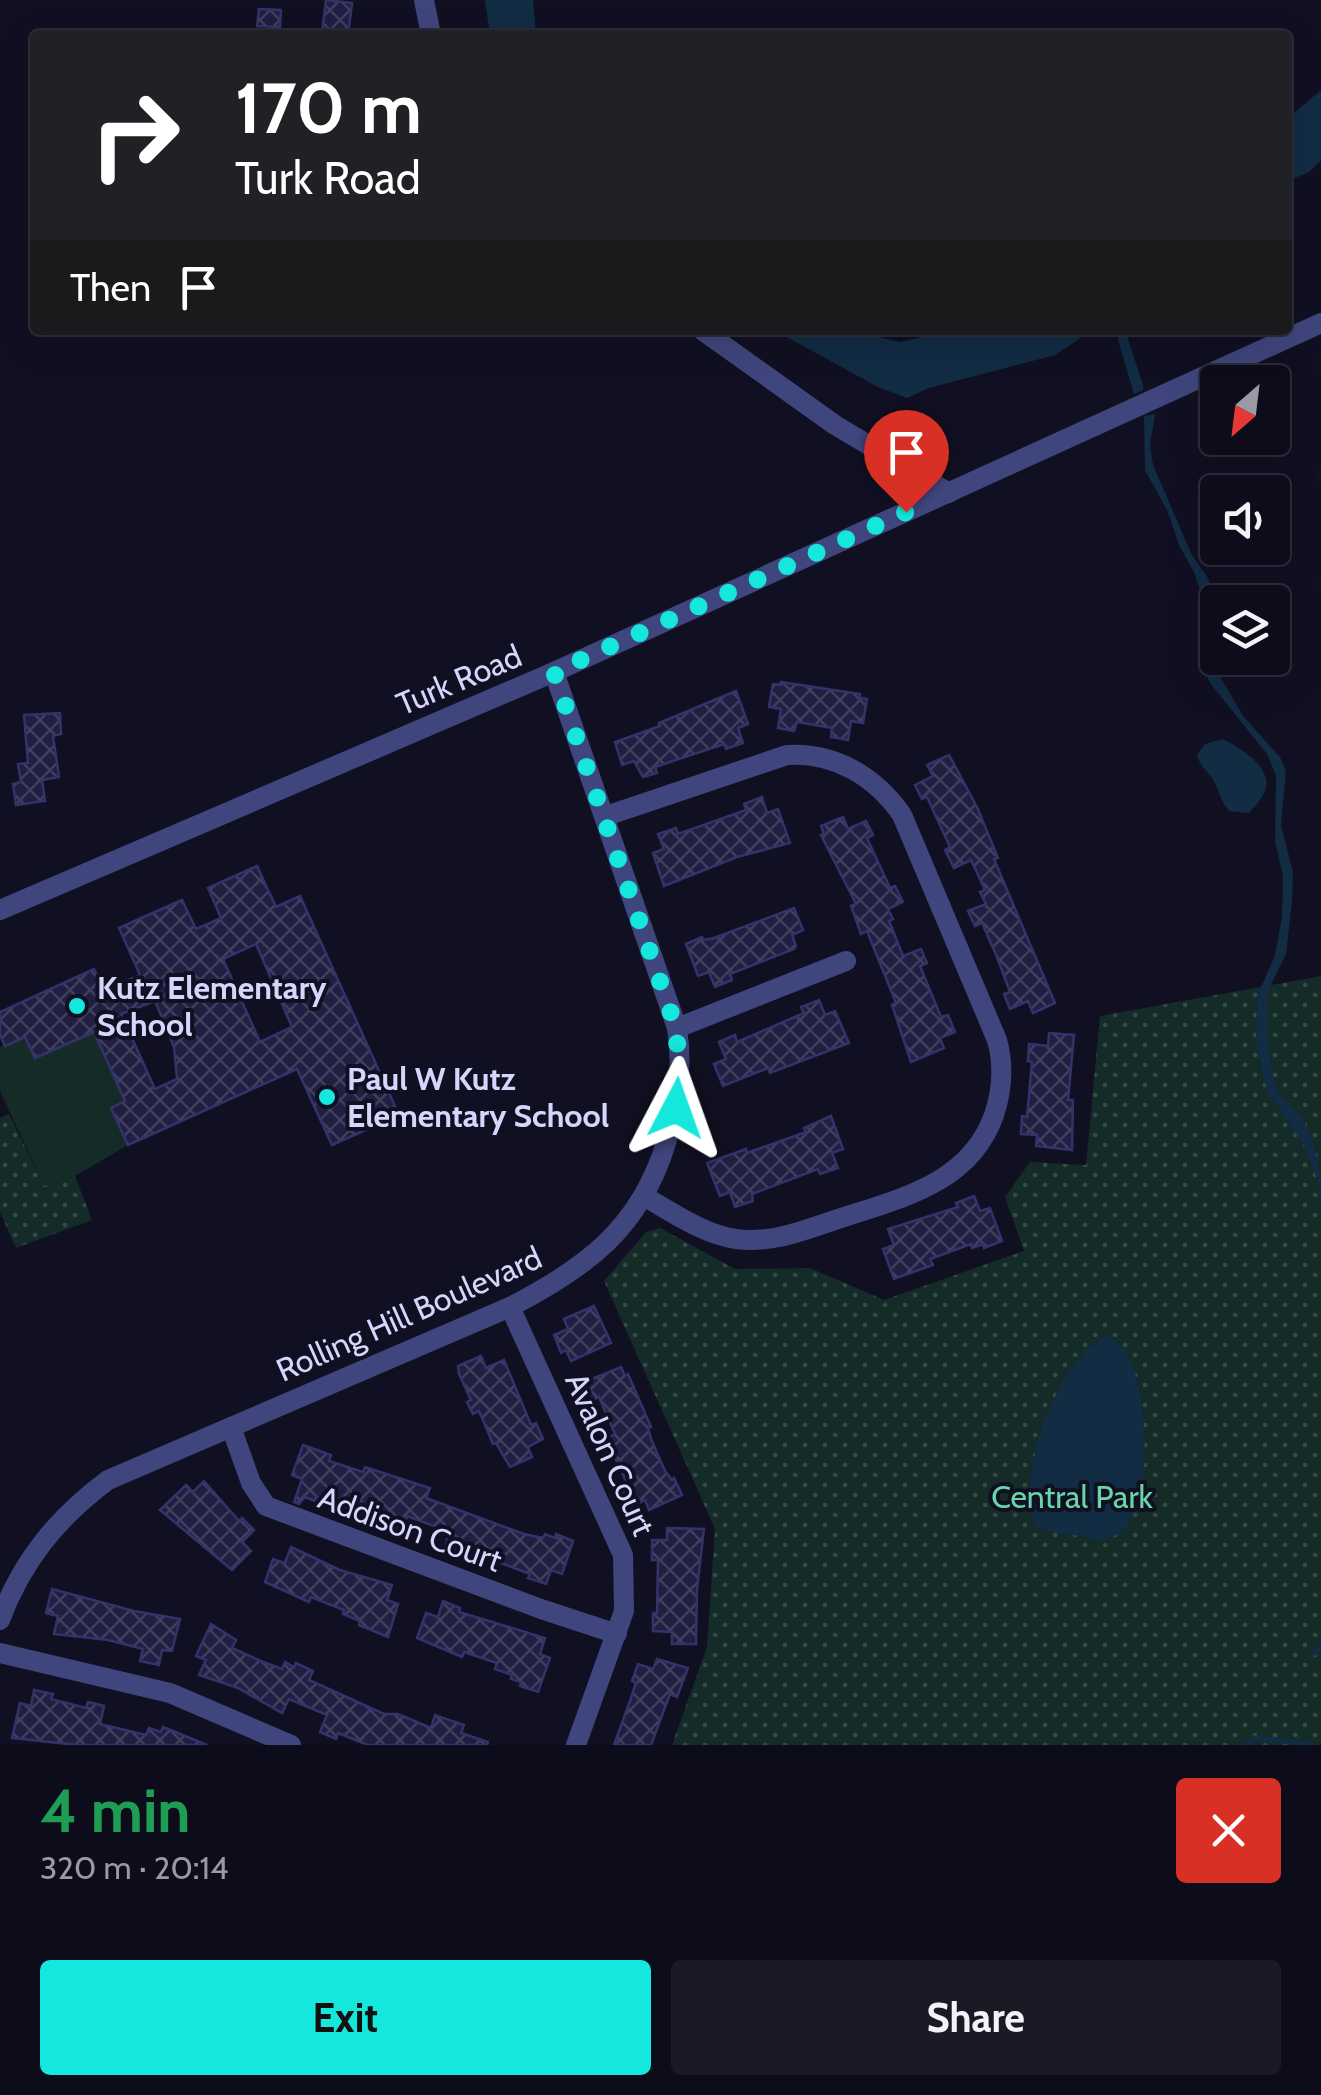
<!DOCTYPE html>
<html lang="en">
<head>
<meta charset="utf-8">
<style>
  body { margin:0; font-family:Cabin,sans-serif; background:#1a1a27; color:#f1f3f6; height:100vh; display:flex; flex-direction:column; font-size:38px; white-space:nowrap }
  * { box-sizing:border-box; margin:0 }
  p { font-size:32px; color:#9a9ba2 }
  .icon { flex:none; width:55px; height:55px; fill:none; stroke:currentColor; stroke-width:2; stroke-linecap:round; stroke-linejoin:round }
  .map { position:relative; height:1745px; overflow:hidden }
  .details { display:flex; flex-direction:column; background:#0c0c1a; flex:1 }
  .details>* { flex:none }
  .top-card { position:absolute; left:30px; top:30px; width:1262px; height:305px; border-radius:10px; box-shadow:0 10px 40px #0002,0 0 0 2px #2c2c39; background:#202124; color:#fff; overflow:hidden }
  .needle { width:65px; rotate:208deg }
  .tools { position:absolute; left:1200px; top:365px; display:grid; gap:20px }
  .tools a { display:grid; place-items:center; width:90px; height:90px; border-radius:10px; background:#0c0c1a; box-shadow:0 10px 40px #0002,0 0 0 2px #2c2c39; font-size:50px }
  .pin { position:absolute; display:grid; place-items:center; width:85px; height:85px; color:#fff; margin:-102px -42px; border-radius:50% 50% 50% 0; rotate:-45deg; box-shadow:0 0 10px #0007 }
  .pin .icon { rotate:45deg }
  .me { position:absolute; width:110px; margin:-55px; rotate:4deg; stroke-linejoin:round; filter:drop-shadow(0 0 8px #0008) }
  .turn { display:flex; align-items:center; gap:35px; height:210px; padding:0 40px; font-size:45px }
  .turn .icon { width:130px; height:130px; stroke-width:2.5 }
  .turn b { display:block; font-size:70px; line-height:85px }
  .then { display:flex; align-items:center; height:95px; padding:0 40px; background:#0003; gap:20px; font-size:38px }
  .round { display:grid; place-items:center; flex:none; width:105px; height:105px; border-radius:10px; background:#1a1a27 }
  .head { display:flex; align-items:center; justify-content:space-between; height:170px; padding:0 40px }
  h1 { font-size:60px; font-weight:700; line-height:75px; color:#1e9e55 }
  .primary-button { display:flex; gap:20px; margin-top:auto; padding:20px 40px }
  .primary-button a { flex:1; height:115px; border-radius:10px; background:#15e7dd; color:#111; font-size:40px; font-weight:700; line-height:115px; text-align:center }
  .primary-button a+a { background:#1a1a27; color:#f1f3f6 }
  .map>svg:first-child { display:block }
  .grass { fill:#142b27 }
  .park { fill:url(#park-dots) }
  .water { fill:#122c44 }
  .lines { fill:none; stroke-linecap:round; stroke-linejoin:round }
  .stream { stroke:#122c44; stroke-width:5 }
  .building { fill:url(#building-cross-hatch); stroke:#35326b; stroke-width:2.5; fill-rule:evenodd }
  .minor { stroke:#3f467d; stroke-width:20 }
  .route { stroke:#15e7dd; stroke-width:18; stroke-dasharray:0 32.4 }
  .poi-dot { fill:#15e7dd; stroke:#101022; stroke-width:4 }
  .labels { text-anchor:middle; stroke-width:8; stroke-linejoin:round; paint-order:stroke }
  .street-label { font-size:32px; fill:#d5d6fb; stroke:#101022 }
  .poi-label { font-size:32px; font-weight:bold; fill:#d5d6fb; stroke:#101022; text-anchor:start }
  .park-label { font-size:32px; fill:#67d5a9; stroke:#101022 }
</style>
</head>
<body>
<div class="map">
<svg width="1321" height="1745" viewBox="0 0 1321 1745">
  <defs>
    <pattern id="park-dots" width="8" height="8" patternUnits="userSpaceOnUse" patternTransform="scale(2.5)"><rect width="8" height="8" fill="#142b27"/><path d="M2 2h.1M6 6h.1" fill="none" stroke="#354947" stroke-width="1.8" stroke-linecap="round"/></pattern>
    <pattern id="building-cross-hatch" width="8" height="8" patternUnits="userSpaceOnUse" patternTransform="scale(2.5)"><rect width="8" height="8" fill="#201e41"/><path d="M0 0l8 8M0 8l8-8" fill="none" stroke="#403e5d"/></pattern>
  </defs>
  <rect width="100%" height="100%" fill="#101022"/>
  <!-- grass -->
  <path class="grass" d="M93 1032 125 1101 111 1108 128 1145 75 1176 44 1186 0 1091V1047L25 1037 35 1058Z"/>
  <!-- park -->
  <g class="park">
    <path d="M1321 976V1745H672L707 1647 715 1529 604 1281 646 1232 660 1228 735 1269 810 1268 884 1300 1024 1251 1005 1197 1030 1162 1086 1165 1100 1016Z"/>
    <path d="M9 1114 44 1186 75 1176 92 1220 16 1248 0 1212V1118Z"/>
  </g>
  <!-- water -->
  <g class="water">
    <path d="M485 0H533L536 35H490Z"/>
    <path d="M1321 90V160L1309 172 1288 181V118Z"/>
    <path d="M774 330H849L900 342 953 330H1093L1055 355 929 388 907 398 878 387Z"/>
    <path d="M1115 330H1125L1143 385V390L1134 394Z"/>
    <path d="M1155 414 1150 445 1153 465 1191 553 1209 580 1216 620 1214 657 1219 675 1243 716 1280 757 1286 771 1281 825 1293 872 1292 902 1286 954 1267 993V1037L1273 1081 1281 1096 1303 1118 1314 1145 1321 1178V1204L1317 1179 1305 1147 1269 1094 1263 1077 1256 1040 1257 997 1275 955 1282 917 1283 876 1275 841 1276 776 1267 754 1210 683 1201 662 1204 611 1200 590 1194 572 1179 545 1167 510 1145 470 1144 416Z"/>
    <path d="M1222 739C1240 747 1276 769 1264 793 1261 800 1254 807 1249 813L1229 811C1220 801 1219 788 1212 778 1205 768 1200 766 1197 755L1205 744Z"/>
    <path d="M1108 1335C1116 1341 1124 1347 1129 1357 1147 1395 1155 1501 1122 1531 1117 1536 1107 1538 1100 1541 1079 1533 1059 1536 1037 1527 1013 1478 1058 1357 1108 1335Z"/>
  </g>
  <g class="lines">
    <!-- stream -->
    <g class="stream">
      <path d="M1315 1653 1321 1645"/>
      <path d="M1244 1745 1256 1738 1309 1744"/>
    </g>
  </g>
  <!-- building -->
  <g class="building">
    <path d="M326 0 352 3 348 35 322 32Z"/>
    <path d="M259 9 281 10 280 27 257 26Z"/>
    <path d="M781 682 860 694V698L867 699 863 723 851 721 848 740 831 737 832 728 797 722 794 731 778 728 781 709 769 707 773 684 781 685Z"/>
    <path d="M736 691 748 724 738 728 743 743 726 749 724 744 655 767 657 773 643 777 634 761 622 765 615 742 660 726 659 723Z"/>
    <path d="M60 713 61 734 53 736 59 777 42 780 45 801 16 805 13 784 21 782 18 764 28 763 24 715Z"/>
    <path d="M949 755 977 807 998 858 994 859 1055 1003 1033 1013 1028 1001 1010 1009 1004 994 1010 992 997 957 982 923 975 926 968 911 986 904 980 892 985 890 971 860 954 868 945 850 950 847 927 797 922 799 915 785 933 776 927 765Z"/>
    <path d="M762 797 767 813 778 809 790 843 737 857 664 886 653 853 664 849 658 834 676 828 678 834 746 810 744 804Z"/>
    <path d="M843 817 848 829 866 821 873 835 867 838 890 888 895 886 903 902 888 909 893 919 889 921 903 956 921 949 927 963 920 966 941 1017 948 1015 955 1032 940 1038 944 1048 911 1062 892 1005 896 1003 867 931 861 934 851 906 856 904 821 835 824 834 821 826Z"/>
    <path d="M257 866 276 907 300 896 399 1115 332 1145 297 1069 128 1145 111 1108 125 1101 94 1032 35 1058 25 1037 5 1046 0 1035V1012L94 969 104 991 140 975 119 928 182 900 196 929 208 924 221 918 208 888ZM256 944 292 1027 260 1042 223 959ZM155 1001 174 1047 177 1079 155 1089 121 1014Z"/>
    <path d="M794 908 803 930 792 935 796 946 794 949 730 974 732 980 715 987 709 972 698 976 686 944 702 937 703 940 714 938Z"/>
    <path d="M819 1000 825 1015 835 1011 849 1043 770 1073 768 1068 723 1086 714 1064 726 1059 719 1042 735 1035 737 1042 804 1013 801 1007Z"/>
    <path d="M1049 1033 1074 1035 1068 1100H1073L1072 1150 1036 1146 1037 1135 1021 1134 1022 1116 1027 1117 1032 1062 1028 1061 1029 1044 1048 1046Z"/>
    <path d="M831 1116 843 1149 832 1153 838 1168 820 1174 818 1169 752 1194 753 1201 735 1207 730 1192 720 1196 707 1163 746 1149 747 1153 806 1132 804 1128Z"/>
    <path d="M974 1196 980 1211 990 1208 1002 1241 984 1248 983 1244 972 1248 971 1244 930 1259 933 1265 894 1279 883 1249 894 1245 888 1229 958 1207 956 1203Z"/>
    <path d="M594 1306 611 1343 571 1361 566 1350 561 1353 554 1335 568 1329 564 1319Z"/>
    <path d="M481 1356 486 1368 504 1360 531 1425 536 1423 543 1439 528 1447 532 1457 510 1467 496 1443 493 1444 479 1411 473 1414 467 1402 471 1400 459 1374 458 1366Z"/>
    <path d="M621 1367 625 1376 628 1374 651 1427 648 1428 651 1439 665 1471 672 1480 674 1478 682 1495 649 1510 645 1500 630 1507 622 1489 628 1486 614 1455 608 1458 601 1441 615 1434 611 1425 599 1397 585 1403 577 1385Z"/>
    <path d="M303 1445 331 1455 329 1461 363 1472 365 1467 430 1488 426 1498 524 1534 543 1538 545 1534 555 1538 556 1534 573 1541 562 1574 551 1570 546 1584 528 1578 530 1574 462 1548 460 1553 444 1548 450 1532 407 1516 401 1532 384 1526 386 1521 316 1497 315 1501 305 1497 299 1504 294 1502 302 1479 292 1475Z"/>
    <path d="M204 1481 239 1521 242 1518 254 1530 242 1542 251 1551 232 1570 160 1510 186 1485 193 1492Z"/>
    <path d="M667 1528 704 1529 697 1589 696 1644H672V1632L653 1631V1613H657L658 1560H652V1540H667Z"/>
    <path d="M291 1547 340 1570 392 1585 387 1600 398 1604 388 1637 359 1625 360 1621 343 1614 344 1610 311 1597 309 1602 265 1582 273 1559 285 1563Z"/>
    <path d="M52 1589 134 1611 180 1619 172 1651 162 1650 159 1665 140 1661 143 1649 108 1640 54 1634 58 1616 46 1613Z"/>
    <path d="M443 1601 460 1608 459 1612 545 1638 540 1654 550 1658 538 1692 520 1686 521 1682 511 1679 512 1675 495 1669 497 1663 464 1652 462 1657 417 1638 426 1613 438 1617Z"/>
    <path d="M211 1624 236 1640 232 1648 263 1662 282 1669 285 1662 294 1667 296 1663 313 1671 309 1680 384 1714H398L431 1728 435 1715 464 1725 461 1733 488 1742 487 1745H368L338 1733 336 1739 320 1732 327 1715 289 1699 282 1713 238 1688 199 1675 206 1660 196 1656Z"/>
    <path d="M657 1659 688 1668 677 1697 670 1694 651 1745H614L630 1701 636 1683 632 1681 638 1664 653 1669Z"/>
    <path d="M34 1690 53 1694 51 1699 86 1708 88 1702 104 1706 100 1724 146 1735 149 1728 161 1732 163 1727 207 1745H78L12 1738 20 1703 31 1706Z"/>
  </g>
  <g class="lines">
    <!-- minor -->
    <g class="minor">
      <path d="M424 0 431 35"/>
      <path d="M702 330 835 425 949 493"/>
      <path d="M606 816 787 755C834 752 875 776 902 815L997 1040C1004 1065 1002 1091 994 1115 970 1183 902 1198 841 1218 807 1229 773 1244 736 1239 703 1234 674 1213 645 1197"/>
      <path d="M0 910 554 672 1321 323"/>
      <path d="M677 1028 846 961"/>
      <path d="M510 1307 623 1555 624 1611 576 1745"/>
      <path d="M231 1427 251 1483 266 1506 541 1609 617 1634"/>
      <path d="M0 1620C22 1561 57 1518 108 1480L510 1307C586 1268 640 1228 666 1143 678 1105 683 1067 677 1028L554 672"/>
      <path d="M0 1653 170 1693 291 1745"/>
    </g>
  </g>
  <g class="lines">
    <!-- route -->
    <path class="route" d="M676 1108 680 1080 676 1028 554 672 906 512"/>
  </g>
  <!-- markers -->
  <g class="poi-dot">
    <circle cx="77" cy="1006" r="10"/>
    <circle cx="327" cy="1097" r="10"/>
  </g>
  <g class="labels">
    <!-- street labels -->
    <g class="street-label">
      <text transform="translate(459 680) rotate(-23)" y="11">Turk Road</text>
      <text transform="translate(409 1314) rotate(-24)" y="11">Rolling Hill Boulevard</text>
      <text transform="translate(610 1454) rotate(66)" y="11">Avalon Court</text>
      <text transform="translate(410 1529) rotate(20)" y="11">Addison Court</text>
    </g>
    <!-- poi labels -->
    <g class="poi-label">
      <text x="97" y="999">Kutz Elementary<tspan x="97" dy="37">School</tspan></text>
      <text x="347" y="1090">Paul W Kutz<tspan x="347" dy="37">Elementary School</tspan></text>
    </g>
    <!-- park labels -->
    <g class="park-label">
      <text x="1072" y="1508">Central Park</text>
    </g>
  </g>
</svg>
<div class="tools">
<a><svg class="needle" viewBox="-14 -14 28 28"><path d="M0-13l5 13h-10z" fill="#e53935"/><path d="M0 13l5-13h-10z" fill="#9a9ba2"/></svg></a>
<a><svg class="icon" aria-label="sound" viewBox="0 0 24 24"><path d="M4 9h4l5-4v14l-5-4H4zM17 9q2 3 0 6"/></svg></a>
<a><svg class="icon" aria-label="layers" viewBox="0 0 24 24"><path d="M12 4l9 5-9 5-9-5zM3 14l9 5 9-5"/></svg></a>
</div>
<div class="pin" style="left:906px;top:512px;background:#d93025"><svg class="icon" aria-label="arrive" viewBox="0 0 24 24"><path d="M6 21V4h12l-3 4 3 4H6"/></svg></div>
<svg class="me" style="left:676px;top:1108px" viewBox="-20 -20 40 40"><path d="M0-17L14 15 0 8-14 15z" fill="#15e7dd" stroke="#fff" stroke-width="4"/></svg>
<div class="top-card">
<div class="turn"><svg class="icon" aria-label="right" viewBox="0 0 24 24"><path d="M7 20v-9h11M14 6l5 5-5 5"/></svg><div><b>170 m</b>Turk Road</div></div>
<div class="then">Then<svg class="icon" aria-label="arrive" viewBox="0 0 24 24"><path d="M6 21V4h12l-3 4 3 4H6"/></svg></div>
</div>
</div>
<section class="details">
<div class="head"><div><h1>4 min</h1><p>320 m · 20:14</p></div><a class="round" style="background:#d93025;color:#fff"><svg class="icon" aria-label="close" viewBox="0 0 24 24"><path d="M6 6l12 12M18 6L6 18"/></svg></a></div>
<div class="primary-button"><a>Exit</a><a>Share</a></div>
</section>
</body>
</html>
